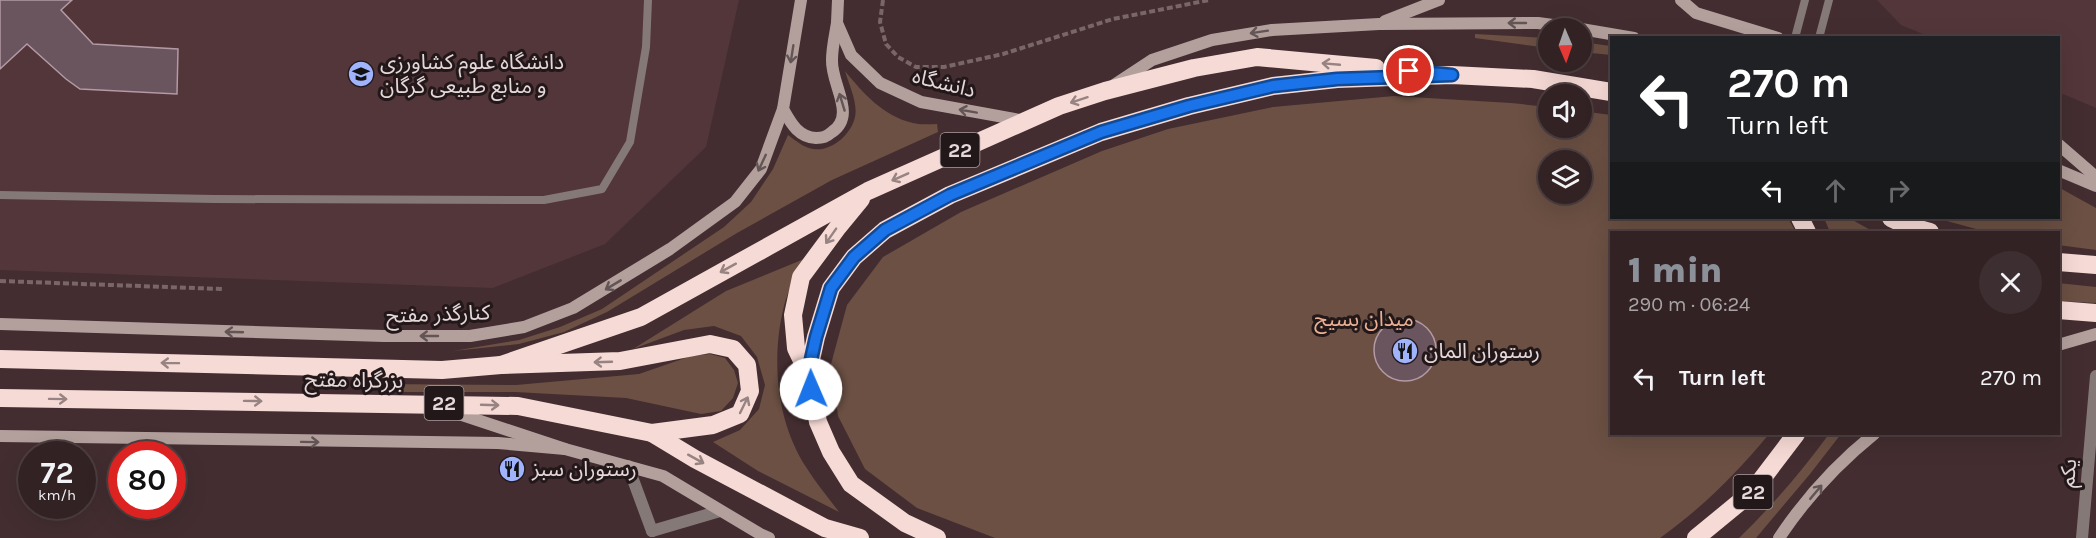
<!DOCTYPE html>
<html lang="en">
<head>
<meta charset="utf-8">
<style>
  body { margin:0; font-family:Karla,"Noto Sans Arabic",sans-serif; background:#3d2f31; color:#f1f3f6; height:100vh; display:flex; flex-direction:column; font-size:22px; white-space:nowrap }
  * { box-sizing:border-box; margin:0 }
  p { font-size:20px; color:#a8a4a6 }
  .icon { flex:none; width:33px; height:33px; fill:none; stroke:currentColor; stroke-width:2; stroke-linecap:round; stroke-linejoin:round }
  .map { position:relative; flex:1; overflow:hidden }
  .panel { position:absolute; left:1610px; top:231px; width:450px; height:204px; display:flex; flex-direction:column; background:#322224; border-radius:0px; box-shadow:0 6px 24px #0002,0 0 0 2px #4d3f41 }
  .panel>* { flex:none }
  .banner { position:absolute; left:1610px; top:36px; width:450px; height:183px; border-radius:0px; box-shadow:0 6px 24px #0002,0 0 0 2px #4d3f41; background:#202124; color:#fff; overflow:hidden }
  .needle { width:39px; rotate:178deg }
  .tools { position:absolute; left:1538px; top:18px; display:grid; gap:12px }
  .tools a { display:grid; place-items:center; width:54px; height:54px; border-radius:50%; background:#322224; box-shadow:0 6px 24px #0002,0 0 0 2px #4d3f41; font-size:30px }
  .speed { position:absolute; left:18px; top:441px; display:flex; gap:12px; font-size:30px; font-weight:700; text-align:center }
  .speed>* { display:grid; place-content:center; width:78px; height:78px; border-radius:50%; background:#322224; box-shadow:0 6px 24px #0002,0 0 0 2px #4d3f41; line-height:1 }
  .speed small { font-size:15px; font-weight:400 }
  .speed .limit { border:9px solid #d22; background:#fff; color:#111 }
  .pin { position:absolute; display:grid; place-items:center; width:51px; height:51px; color:#fff; margin:-26px; border:3px solid #fff; border-radius:50%; box-shadow:0 2px 6px #0007 }
  .me { position:absolute; width:66px; margin:-33px; rotate:359deg; stroke-linejoin:round; filter:drop-shadow(0 0 4px #0008) }
  .turn { display:flex; align-items:center; gap:21px; height:126px; padding:0 18px; font-size:27px }
  .turn .icon { width:78px; height:78px; stroke-width:2.5 }
  .turn b { display:block; font-size:42px; line-height:51px }
  .lanes { display:flex; align-items:center; height:57px; padding:0 18px; background:#0003; justify-content:center; gap:30px; direction:ltr }
  .lanes .off { opacity:.35 }
  .round { display:grid; place-items:center; flex:none; width:63px; height:63px; border-radius:32px; background:#3d2f31 }
  .headline { display:flex; align-items:center; justify-content:space-between; height:102px; padding:0 18px }
  h1 { font-size:36px; font-weight:800; line-height:45px; color:#8c9099 }
  ul { padding:0; list-style:none }
  li { display:flex; align-items:center; gap:18px; height:90px; padding:0 18px }
  li div { flex:1 }
  li b { display:block; font-size:22px }
  li em { font-style:normal }
  .map>svg:first-child { display:block }
  .built { fill:#53363a }
  .green { fill:#6b5043; fill-rule:evenodd }
  .building { fill:#6a545e; stroke:#b39aa5; stroke-width:1.5 }
  .lines { fill:none; stroke-linecap:round; stroke-linejoin:round }
  .path { stroke:#7a6669; stroke-width:4; stroke-dasharray:6 3; stroke-linecap:butt }
  .lane { stroke:#857978; stroke-width:8 }
  .street { stroke:#857978; stroke-width:12 }
  .secondary { stroke:#b3a09d; stroke-width:12 }
  .highway { stroke:#f6dad5; stroke-width:18 }
  .oneway { stroke:#635555 }
  .oneway2 { stroke:#978381 }
  .route-casing { stroke:#114b97; stroke-width:15 }
  .route { stroke:#1a73e8; stroke-width:10 }
  .labels { text-anchor:middle; stroke-width:6; stroke-linejoin:round; paint-order:stroke }
  .shield { fill:#22181a; stroke:#ab9ea0; stroke-width:1.5 }
  .shield-label { font-size:20px; font-weight:bold; fill:#e6d7d9 }
  .poi-label { font-size:21px; fill:#e6d7d9; stroke:#22181a; text-anchor:start }
  .street-label { font-size:21px; fill:#e6d7d9; stroke:#22181a }
  .park-label { font-size:21px; fill:#ebb093; stroke:#22181a }
</style>
</head>
<body>
<div class="map">
<svg width="2096" height="538" viewBox="0 0 2096 538">
  <rect width="100%" height="100%" fill="#432d30"/>
  <!-- built -->
  <g class="built">
    <path d="M0 0H739L706 147 605 244 493 288 0 270Z"/>
    <path d="M1877 0H2096V108L2058 92V38L1930 37 1901 25Z"/>
  </g>
  <!-- green -->
  <g class="green">
    <path d="M1475 34 1548 38V48L1475 38Z"/>
    <path d="M1581 42 1611 46V55L1581 52Z"/>
    <path d="M845 71C863 93 883 116 913 123 920 125 929 124 937 124L938 132 832 180 737 233 607 312 564 332 519 344 453 351 519 340 560 327 602 309 724 227 751 202 773 169 788 135C795 140 804 148 813 149 831 152 851 135 855 117 858 103 849 85 845 71Z"/>
    <path d="M1394 96 1511 103 1548 107V128H1581V111L1611 115V218H1788L1796 232H1611V434H1769C1737 473 1702 508 1660 538H995L917 508 865 469 838 416 831 364 847 305 883 257 961 212 1102 151 1168 129 1273 107ZM1548 160H1581V194H1548Z"/>
    <path d="M2058 187 2096 208V250L2058 245V232H1987L1936 218H2058Z"/>
    <path d="M1824 218H1849L1874 232H1830Z"/>
    <path d="M804 259C797 274 788 290 784 306 771 358 776 421 806 467 816 483 828 497 839 512L758 471 713 442 740 430 759 409 765 385 757 357 741 336 714 326 684 330 633 349 726 291Z"/>
    <path d="M2058 283 2096 287V303L2058 301Z"/>
    <path d="M710 354 725 358 734 370 738 383 733 398 721 411 701 414 626 398 515 392H379L378 384 516 385 639 374 691 356Z"/>
    <path d="M1829 434H1841L1810 474 1756 538H1739C1772 506 1802 471 1829 434Z"/>
  </g>
  <!-- building -->
  <g class="building">
    <path d="M0 0H72L61 10 93 44 178 49 177 94 80 89 66 79 27 44 0 69Z"/>
    <circle cx="1405" cy="350" r="31"/>
  </g>
  <g class="lines">
    <!-- path -->
    <g class="path">
      <path d="M883 0 880 22 886 44 898 57 916 67H944L1003 54 1113 19 1209 0"/>
      <path d="M0 281 222 289"/>
    </g>
    <!-- lane -->
    <g class="lane">
      <path d="M1795 38 1805 0"/>
      <path d="M1819 38 1829 0"/>
      <path d="M0 195 214 199 544 200 602 189 630 142 646 47 648 0"/>
    </g>
    <!-- street -->
    <g class="street">
      <path d="M628 466 652 531"/>
      <path d="M652 531 720 511"/>
      <path d="M2082 538 2096 376"/>
    </g>
    <!-- secondary -->
    <g class="secondary">
      <path d="M838 0 837 23 851 55 880 83 921 102 1025 121"/>
      <path d="M1681 0 1696 13 1778 38"/>
      <path d="M1385 21 1439 0"/>
      <path d="M1581 29 1634 38"/>
      <path d="M1114 85 1152 60 1212 40 1272 30 1379 24 1538 23 1575 28"/>
      <path d="M783 109C791 123 798 137 816 138 823 138 826 137 832 132 857 115 831 85 832 60 832 48 835 35 837 23"/>
      <path d="M2058 144 2096 177"/>
      <path d="M2058 170 2096 186"/>
      <path d="M0 324 384 336H470L524 327 573 308 670 249 735 202 761 169 783 109 801 0"/>
      <path d="M2058 345 2096 334"/>
      <path d="M447 410 565 449 663 476 760 534 769 538"/>
      <path d="M0 436 498 443 565 449"/>
      <path d="M1779 538C1805 499 1838 463 1874 434"/>
    </g>
    <!-- highway -->
    <g class="highway">
      <path d="M1800 218 1807 232"/>
      <path d="M1891 218 1908 226 1930 232"/>
      <path d="M2058 262 2096 265"/>
      <path d="M2058 310 2096 313"/>
      <path d="M0 359 442 370 501 365 620 361 710 344 733 349 747 365 750 391 740 414 713 425 652 433"/>
      <path d="M501 365 641 317 868 191 1059 106 1105 91 1194 68 1257 57 1376 68"/>
      <path d="M808 373 796 348 793 315 801 277 838 227 861 199"/>
      <path d="M0 398 518 406 652 433 695 459 825 528 860 538"/>
      <path d="M937 538 905 523 851 484 831 452 818 422 808 373 816 337 831 288 854 257 885 230 950 195 1101 132 1189 106 1273 86 1337 79 1452 75 1533 79 1611 92"/>
      <path d="M1696 538 1752 492 1796 434"/>
    </g>
  </g>
  <!-- one-way arrows -->
  <defs><path id="oneway-shaft" d="M-6 0H5M1.5-3L5.5 0L1.5 3" fill="none" stroke-width="1.6" stroke-linecap="round" stroke-linejoin="round" transform="scale(1.5)"/></defs>
  <g class="oneway">
    <use href="#oneway-shaft" transform="translate(1517 23) rotate(180)"/>
    <use href="#oneway-shaft" transform="translate(1259 32) rotate(171)"/>
    <use href="#oneway-shaft" transform="translate(792 54) rotate(99)"/>
    <use href="#oneway-shaft" transform="translate(842 102) rotate(-107)"/>
    <use href="#oneway-shaft" transform="translate(968 111) rotate(-170)"/>
    <use href="#oneway-shaft" transform="translate(762 163) rotate(115)"/>
    <use href="#oneway-shaft" transform="translate(613 285) rotate(149)"/>
    <use href="#oneway-shaft" transform="translate(234 332) rotate(-178)"/>
    <use href="#oneway-shaft" transform="translate(429 336) rotate(-180)"/>
    <use href="#oneway-shaft" transform="translate(310 442) rotate(1)"/>
    <use href="#oneway-shaft" transform="translate(1816 492) rotate(-50)"/>
  </g>
  <g class="oneway2">
    <use href="#oneway-shaft" transform="translate(1331 64) rotate(-175)"/>
    <use href="#oneway-shaft" transform="translate(1079 100) rotate(162)"/>
    <use href="#oneway-shaft" transform="translate(900 177) rotate(156)"/>
    <use href="#oneway-shaft" transform="translate(831 236) rotate(125)"/>
    <use href="#oneway-shaft" transform="translate(728 268) rotate(151)"/>
    <use href="#oneway-shaft" transform="translate(603 362) rotate(178)"/>
    <use href="#oneway-shaft" transform="translate(170 363) rotate(-179)"/>
    <use href="#oneway-shaft" transform="translate(58 399) rotate(1)"/>
    <use href="#oneway-shaft" transform="translate(253 401) rotate(1)"/>
    <use href="#oneway-shaft" transform="translate(490 405) rotate(2)"/>
    <use href="#oneway-shaft" transform="translate(744 405) rotate(-64)"/>
    <use href="#oneway-shaft" transform="translate(696 459) rotate(29)"/>
  </g>
  <g class="lines">
    <!-- route casing -->
    <g class="route-casing">
      <path id="route" d="M811 389 808 373 816 337 831 288 854 257 885 230 950 195 1101 132 1189 106 1273 86 1337 79 1452 75 1409 71"/>
    </g>
    <!-- route -->
    <use href="#route" class="route"/>
  </g>
  <!-- icons -->
  <defs>
    <g id="university-disc" transform="scale(1.35)"><circle r="9.5" fill="#a0b3fd" stroke="#22181a"/><path d="M0-5L7-2L0 1L-7-2ZM-4 1L0 2.5L4 1V4Q0 6-4 4Z" fill="#111"/></g>
    <g id="restaurant-disc" transform="scale(1.35)"><circle r="9.5" fill="#a0b3fd" stroke="#22181a"/><path d="M-5-6h1v4h1v-4h1v4h1v-4h1v5L-1.5 .5V6h-2V.5L-5-1ZM5-6V6H3V1.5H1.5Q1.5-4 5-6Z" fill="#111"/></g>
  </defs>
  <g fill-rule="evenodd">
    <use href="#university-disc" x="361" y="74"/>
    <use href="#restaurant-disc" x="1405" y="351"/>
    <use href="#restaurant-disc" x="512" y="469"/>
  </g>
  <g class="labels">
    <!-- shield labels -->
    <g class="shield">
      <rect x="940.5" y="133" width="39" height="34" rx="4.5"/>
      <rect x="424.5" y="386" width="39" height="34" rx="4.5"/>
      <rect x="1733.5" y="475" width="39" height="34" rx="4.5"/>
    </g>
    <g class="shield-label">
      <text x="960" y="157">22</text>
      <text x="444" y="410">22</text>
      <text x="1753" y="499">22</text>
    </g>
    <!-- poi labels -->
    <g class="poi-label">
      <text x="380" y="69">دانشگاه علوم کشاورزی<tspan x="380" dy="24">و منابع طبیعی گرگان</tspan></text>
      <text x="1424" y="358">رستوران المان</text>
      <text x="532" y="476">رستوران سبز</text>
    </g>
    <!-- street labels -->
    <g class="street-label">
      <text transform="translate(944 83) rotate(14)" y="7">دانشگاه</text>
      <text transform="translate(438 314) rotate(-2)" y="7">کنارگذر مفتح</text>
      <text transform="translate(354 380) rotate(1)" y="7">بزرگراه مفتح</text>
      <text transform="translate(2068 473) rotate(-85)" y="7">یکم</text>
    </g>
    <!-- park labels -->
    <g class="park-label">
      <text x="1364" y="326">میدان بسیج</text>
    </g>
  </g>
</svg>
<div class="tools">
<a><svg class="needle" viewBox="-14 -14 28 28"><path d="M0-13l5 13h-10z" fill="#e53935"/><path d="M0 13l5-13h-10z" fill="#a8a4a6"/></svg></a>
<a><svg class="icon" aria-label="sound" viewBox="0 0 24 24"><path d="M4 9h4l5-4v14l-5-4H4zM17 9q2 3 0 6"/></svg></a>
<a><svg class="icon" aria-label="layers" viewBox="0 0 24 24"><path d="M12 4l9 5-9 5-9-5zM3 14l9 5 9-5"/></svg></a>
</div>
<div class="speed"><div>72<small>km/h</small></div><div class="limit">80</div></div>
<div class="pin" style="left:1409px;top:71px;background:#d93025"><svg class="icon" aria-label="arrive" viewBox="0 0 24 24"><path d="M6 21V4h12l-3 4 3 4H6"/></svg></div>
<svg class="me" style="left:811px;top:389px" viewBox="-20 -20 40 40"><circle r="19" fill="#fff"/><path d="M0-13L10 11 0 6-10 11z" fill="#1a73e8"/></svg>
<div class="banner">
<div class="turn"><svg class="icon" aria-label="left" viewBox="0 0 24 24"><path d="M17 20v-9H6M10 6l-5 5 5 5"/></svg><div><b>270 m</b>Turn left</div></div>
<div class="lanes"><svg class="icon" aria-label="left" viewBox="0 0 24 24"><path d="M17 20v-9H6M10 6l-5 5 5 5"/></svg><svg class="icon off" aria-label="ahead" viewBox="0 0 24 24"><path d="M12 20V5M6 11l6-6 6 6"/></svg><svg class="icon off" aria-label="right" viewBox="0 0 24 24"><path d="M7 20v-9h11M14 6l5 5-5 5"/></svg></div>
</div>
<section class="panel">
<div class="headline"><div><h1>1 min</h1><p>290 m · 06:24</p></div><a class="round"><svg class="icon" aria-label="close" viewBox="0 0 24 24"><path d="M6 6l12 12M18 6L6 18"/></svg></a></div>
<ul>
<li><svg class="icon" aria-label="left" viewBox="0 0 24 24"><path d="M17 20v-9H6M10 6l-5 5 5 5"/></svg><div><b>Turn left</b></div><em>270 m</em></li>
</ul>
</section>
</div>
</body>
</html>
